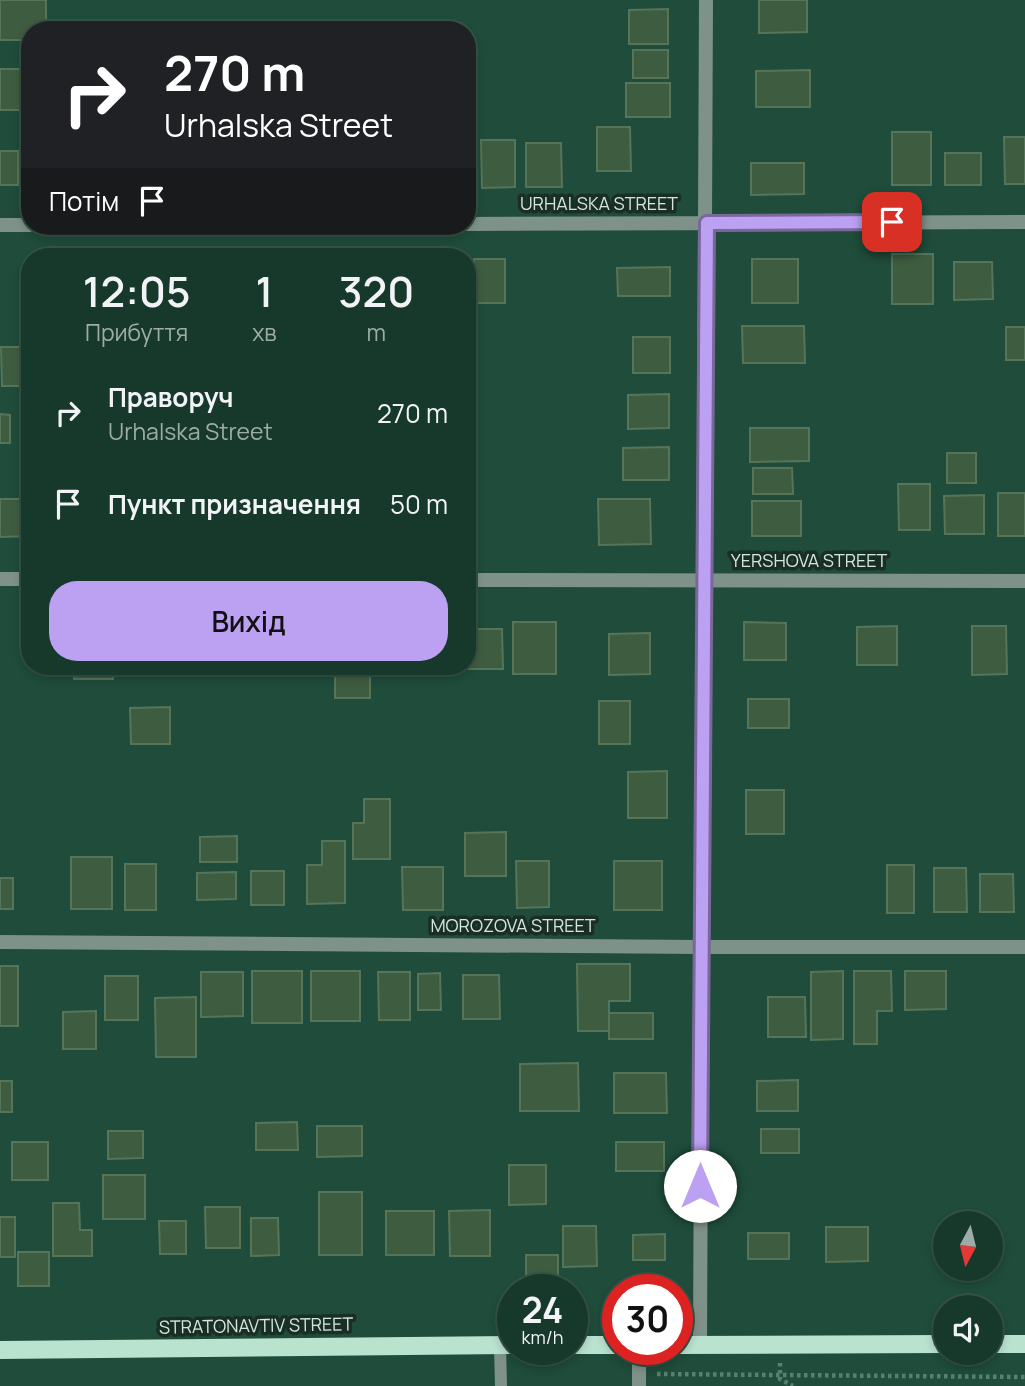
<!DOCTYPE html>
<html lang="uk">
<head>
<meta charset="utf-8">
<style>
  body { margin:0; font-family:Manrope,sans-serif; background:#204034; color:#f1f3f6; height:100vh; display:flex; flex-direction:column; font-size:26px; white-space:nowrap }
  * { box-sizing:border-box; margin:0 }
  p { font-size:23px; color:#9eaca9 }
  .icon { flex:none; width:38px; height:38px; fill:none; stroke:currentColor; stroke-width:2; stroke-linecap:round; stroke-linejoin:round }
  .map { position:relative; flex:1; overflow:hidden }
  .sheet { position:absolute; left:21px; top:248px; width:455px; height:427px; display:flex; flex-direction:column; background:#17392c; border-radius:28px; box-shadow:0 4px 10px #0003,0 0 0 2px #365348 }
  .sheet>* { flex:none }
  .hud { position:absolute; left:21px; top:21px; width:455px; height:214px; border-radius:28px; box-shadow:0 4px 10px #0003,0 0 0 2px #365348; background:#202124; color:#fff; overflow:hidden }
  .needle { width:46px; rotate:187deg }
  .buttons { position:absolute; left:933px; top:1211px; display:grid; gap:14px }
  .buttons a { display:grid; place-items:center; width:70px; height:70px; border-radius:50%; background:#17392c; box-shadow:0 4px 10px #0003,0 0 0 2px #365348; font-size:35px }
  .speed { position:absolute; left:497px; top:1274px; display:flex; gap:14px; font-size:35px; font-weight:700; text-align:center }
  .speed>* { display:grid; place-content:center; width:91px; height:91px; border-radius:50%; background:#17392c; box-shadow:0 4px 10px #0003,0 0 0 2px #365348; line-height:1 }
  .speed small { font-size:18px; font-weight:400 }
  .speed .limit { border:10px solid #d22; background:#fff; color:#111 }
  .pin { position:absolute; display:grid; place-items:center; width:60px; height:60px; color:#fff; margin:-30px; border-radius:14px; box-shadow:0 4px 10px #0006 }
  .me { position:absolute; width:77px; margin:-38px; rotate:0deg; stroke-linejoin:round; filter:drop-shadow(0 0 5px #0008) }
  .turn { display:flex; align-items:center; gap:24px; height:147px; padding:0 28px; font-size:32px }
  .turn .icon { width:91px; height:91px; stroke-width:2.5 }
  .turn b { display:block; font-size:49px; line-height:60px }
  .then { display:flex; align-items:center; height:66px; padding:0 28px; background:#0003; gap:14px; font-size:26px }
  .eta { display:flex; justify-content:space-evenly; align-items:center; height:119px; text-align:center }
  .eta b { font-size:42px; font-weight:600; line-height:49px }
  .action { display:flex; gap:14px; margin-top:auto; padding:14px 28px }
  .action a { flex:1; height:80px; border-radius:28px; background:#bca0f2; color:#111; font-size:28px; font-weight:600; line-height:80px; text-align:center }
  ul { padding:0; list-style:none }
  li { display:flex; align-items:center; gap:21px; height:91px; padding:0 28px }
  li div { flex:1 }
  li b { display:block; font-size:26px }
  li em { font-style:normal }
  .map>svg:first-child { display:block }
  .building { fill:#3e5c40; stroke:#567558; stroke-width:2 }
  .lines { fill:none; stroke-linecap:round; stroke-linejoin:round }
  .path { stroke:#597f70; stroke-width:4.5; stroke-dasharray:3.5 3.5; stroke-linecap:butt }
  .lane { stroke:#7f9289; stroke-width:12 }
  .street { stroke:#7f9289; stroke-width:14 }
  .primary { stroke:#b9e2cf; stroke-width:18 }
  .route-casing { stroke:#7a689d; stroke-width:18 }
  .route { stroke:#bca0f2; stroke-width:12 }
  .labels { text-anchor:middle; stroke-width:7; stroke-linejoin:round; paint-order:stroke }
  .street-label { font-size:18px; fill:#d0e8dc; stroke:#1a2e26 }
</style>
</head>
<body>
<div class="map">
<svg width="1025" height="1386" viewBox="0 0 1025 1386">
  <rect width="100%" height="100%" fill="#1f4c3b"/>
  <!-- building -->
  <g class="building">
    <path d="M0 0H46V30H30V40H0Z"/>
    <path d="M759 0H807V32L759 33Z"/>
    <path d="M668 9V44H629V10Z"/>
    <rect x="633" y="50" width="35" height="28"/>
    <rect x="0" y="69" width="22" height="41"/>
    <path d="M810 70V107H756V71Z"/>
    <rect x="626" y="83" width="44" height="34"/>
    <path d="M597 127H630L631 171H597Z"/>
    <rect x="892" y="132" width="39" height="53"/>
    <path d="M1004 137H1025V184H1005Z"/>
    <path d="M481 140H515V187L482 188Z"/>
    <path d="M526 143H561L562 187H526Z"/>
    <rect x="0" y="151" width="18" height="34"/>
    <rect x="945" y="153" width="36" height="32"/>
    <path d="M751 163H804V194L751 195Z"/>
    <rect x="892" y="254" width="41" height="50"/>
    <rect x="474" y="259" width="31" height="44"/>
    <rect x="752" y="259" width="46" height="44"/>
    <path d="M954 262H992L993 299 954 300Z"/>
    <path d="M670 267V296H618L617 268Z"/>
    <path d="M742 326H804L805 363H743Z"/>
    <rect x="1006" y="327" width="19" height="33"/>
    <rect x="633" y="337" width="37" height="36"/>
    <path d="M1 347H30V386H2Z"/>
    <path d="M669 394V428L628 429V395Z"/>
    <path d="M0 414 10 415V443H0Z"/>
    <path d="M750 428H809V461L750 462Z"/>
    <path d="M669 447V480H623V448Z"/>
    <rect x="947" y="453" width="29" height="30"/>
    <path d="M753 468H792L793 494H753Z"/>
    <path d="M898 484H930V530H899Z"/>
    <rect x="998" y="493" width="27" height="43"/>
    <path d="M984 495V534H945L944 496Z"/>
    <path d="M0 499H29L30 536 0 537Z"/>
    <path d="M598 499H650L651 544 599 545Z"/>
    <rect x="752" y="501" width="49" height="35"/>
    <rect x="513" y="622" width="43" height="52"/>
    <path d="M744 622 786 623V660H744Z"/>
    <path d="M897 626V665H857V627Z"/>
    <path d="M972 626H1006L1007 674 972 675Z"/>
    <path d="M467 629H502L503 669H458V667H467Z"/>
    <path d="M650 633V674L609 675V634Z"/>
    <rect x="74" y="667" width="39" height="12"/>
    <rect x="178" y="667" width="35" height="8"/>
    <path d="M284 667H320V671L284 672Z"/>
    <rect x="335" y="667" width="35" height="31"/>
    <rect x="397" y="667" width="31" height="9"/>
    <rect x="748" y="699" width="41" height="29"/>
    <rect x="599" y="701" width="31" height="43"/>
    <path d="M170 707V744H131L130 708Z"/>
    <path d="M667 771V818H628V772Z"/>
    <rect x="746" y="790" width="38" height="44"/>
    <path d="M364 799H390V859H353V823H364Z"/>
    <path d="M506 832V876H465V833Z"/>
    <path d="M237 836V862H200V837Z"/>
    <path d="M322 841H345V903L307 904V865H322Z"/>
    <rect x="71" y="857" width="41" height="52"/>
    <path d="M516 861H549V907L517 908Z"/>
    <rect x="614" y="861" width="48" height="49"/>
    <rect x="125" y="864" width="31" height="46"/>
    <rect x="887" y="865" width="27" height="48"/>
    <path d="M402 867H443V910H403Z"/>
    <path d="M934 868H966L967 912H934Z"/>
    <rect x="251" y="871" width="33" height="34"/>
    <path d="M236 872V899L197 900V873Z"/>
    <path d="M980 874H1013L1014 912H980Z"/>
    <rect x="0" y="878" width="13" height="31"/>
    <path d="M577 964H630V1001H609V1031H578Z"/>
    <rect x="0" y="966" width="18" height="60"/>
    <rect x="252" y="971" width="50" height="52"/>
    <rect x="311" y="971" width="49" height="50"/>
    <path d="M843 971V1039L811 1040V972Z"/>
    <path d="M854 971H891L892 1011H877V1044H854Z"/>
    <path d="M905 971H946V1009L905 1010Z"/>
    <path d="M201 972H243V1016L201 1017Z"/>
    <path d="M378 972H410V1020H379Z"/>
    <path d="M440 973 441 1010H418V974Z"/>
    <path d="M463 975H499L500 1019H463Z"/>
    <rect x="105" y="976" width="33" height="44"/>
    <path d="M196 997V1057H156L155 998Z"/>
    <path d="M768 997H805L806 1037H768Z"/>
    <path d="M96 1011V1049H63V1012Z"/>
    <rect x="609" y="1013" width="44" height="26"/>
    <path d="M578 1063 579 1111H520V1064Z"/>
    <path d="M614 1073H666L667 1113H614Z"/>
    <path d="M798 1080V1111H757V1081Z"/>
    <rect x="0" y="1081" width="12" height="31"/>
    <path d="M297 1122 298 1150H256V1123Z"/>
    <path d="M317 1126H362V1156L317 1157Z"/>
    <rect x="761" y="1129" width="38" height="24"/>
    <path d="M108 1131H143V1158L108 1159Z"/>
    <rect x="12" y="1142" width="36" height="38"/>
    <rect x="616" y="1142" width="48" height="29"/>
    <path d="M509 1165H546V1204L509 1205Z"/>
    <rect x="103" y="1175" width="42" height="44"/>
    <rect x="319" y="1192" width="43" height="63"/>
    <path d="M53 1203H79L80 1230H92V1256H53Z"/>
    <path d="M205 1207H240V1248H206Z"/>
    <path d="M490 1210V1256H450L449 1211Z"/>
    <rect x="386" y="1211" width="48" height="44"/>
    <rect x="0" y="1217" width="15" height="40"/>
    <path d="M251 1218H278L279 1255 251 1256Z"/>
    <path d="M159 1221H186V1254H160Z"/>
    <path d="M563 1226H596L597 1266 563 1267Z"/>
    <path d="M826 1227H868V1261L826 1262Z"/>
    <rect x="748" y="1233" width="41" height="26"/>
    <path d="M665 1234V1260H633V1235Z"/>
    <rect x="18" y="1252" width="31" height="34"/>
    <rect x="526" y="1255" width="32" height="35"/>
  </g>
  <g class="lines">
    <!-- path -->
    <g class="path">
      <path d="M780 1363V1379L793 1386"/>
      <path d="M657 1374 1025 1377"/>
    </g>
    <!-- lane -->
    <path class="lane" d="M500 1345 501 1386"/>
    <!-- street -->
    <g class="street">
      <path d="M467 224 1025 222"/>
      <path d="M0 225H30"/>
      <path d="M0 579H30"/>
      <path d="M467 580 1025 581"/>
      <path d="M0 942 701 947H1025"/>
      <path d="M700 1345 706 0"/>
      <path d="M639 1349V1386"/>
    </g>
    <!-- primary -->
    <g class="primary">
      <path d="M990 1344H1025"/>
      <path d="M572 1345H618"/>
      <path d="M677 1345 945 1344"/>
      <path d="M0 1350 513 1345"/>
    </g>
  </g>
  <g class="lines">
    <!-- route casing -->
    <g class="route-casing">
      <path id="route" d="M700 1186 707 223 892 222"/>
    </g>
    <!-- route -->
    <use href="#route" class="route"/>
  </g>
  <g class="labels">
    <!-- street labels -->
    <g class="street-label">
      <text x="599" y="210">URHALSKA STREET</text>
      <text x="809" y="567">YERSHOVA STREET</text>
      <text x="513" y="932">MOROZOVA STREET</text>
      <text transform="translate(256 1326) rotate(-1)" y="6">STRATONAVTIV STREET</text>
    </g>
  </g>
</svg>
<div class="buttons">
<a><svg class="needle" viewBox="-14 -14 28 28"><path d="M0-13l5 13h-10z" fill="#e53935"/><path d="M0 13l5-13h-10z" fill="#9eaca9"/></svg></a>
<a><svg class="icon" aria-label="sound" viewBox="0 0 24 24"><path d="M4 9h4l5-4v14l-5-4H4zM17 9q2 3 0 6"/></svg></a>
</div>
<div class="speed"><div>24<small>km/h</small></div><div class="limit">30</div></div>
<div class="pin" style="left:892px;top:222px;background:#d93025"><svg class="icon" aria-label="arrive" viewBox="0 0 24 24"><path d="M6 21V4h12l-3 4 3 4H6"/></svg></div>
<svg class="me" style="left:700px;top:1186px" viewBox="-20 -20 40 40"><circle r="19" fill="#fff"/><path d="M0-13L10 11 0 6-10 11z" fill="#bca0f2"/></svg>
<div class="hud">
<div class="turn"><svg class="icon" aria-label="right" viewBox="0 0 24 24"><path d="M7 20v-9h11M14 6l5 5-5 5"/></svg><div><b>270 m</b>Urhalska Street</div></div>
<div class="then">Потім<svg class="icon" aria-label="arrive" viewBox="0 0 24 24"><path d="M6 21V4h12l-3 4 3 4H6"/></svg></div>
</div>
<section class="sheet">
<div class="eta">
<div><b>12:05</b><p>Прибуття</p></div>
<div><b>1</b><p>хв</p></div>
<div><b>320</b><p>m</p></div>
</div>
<ul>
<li><svg class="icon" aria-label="right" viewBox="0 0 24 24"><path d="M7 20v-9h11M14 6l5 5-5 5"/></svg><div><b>Праворуч</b><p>Urhalska Street</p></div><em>270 m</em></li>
<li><svg class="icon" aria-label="arrive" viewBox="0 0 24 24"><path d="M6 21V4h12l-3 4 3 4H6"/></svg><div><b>Пункт призначення</b></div><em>50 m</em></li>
</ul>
<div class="action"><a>Вихід</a></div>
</section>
</div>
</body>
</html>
